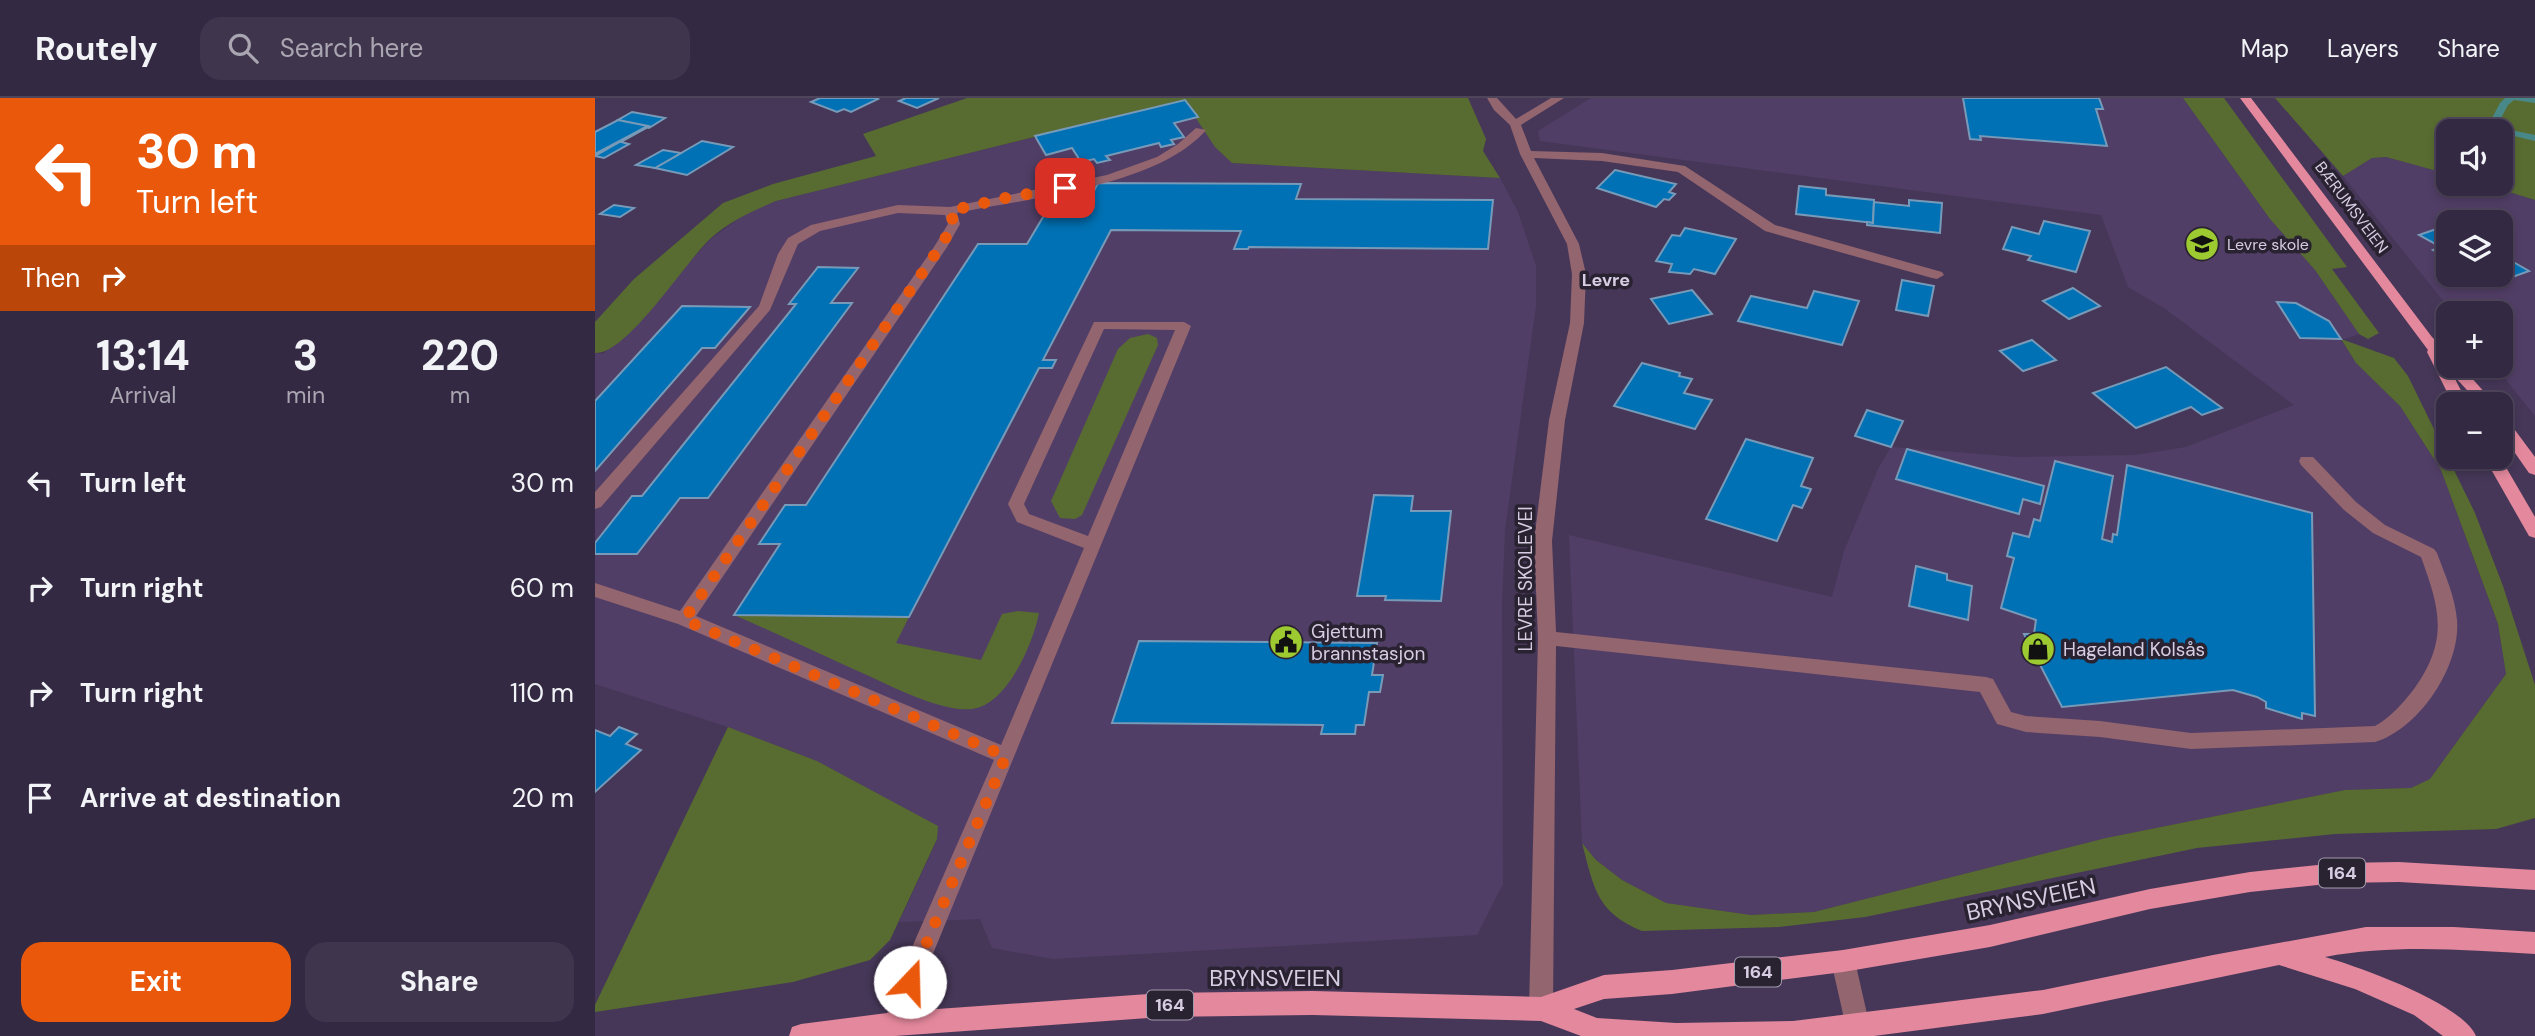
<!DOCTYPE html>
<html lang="en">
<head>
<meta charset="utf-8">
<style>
  body { margin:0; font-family:"DM Sans",sans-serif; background:#3f354d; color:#f1f3f6; height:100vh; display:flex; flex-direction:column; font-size:26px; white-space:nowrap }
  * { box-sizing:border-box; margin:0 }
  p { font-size:23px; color:#a9a6b2 }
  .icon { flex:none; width:38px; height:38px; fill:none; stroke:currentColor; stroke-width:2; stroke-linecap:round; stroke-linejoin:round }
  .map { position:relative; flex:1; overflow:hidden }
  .details { display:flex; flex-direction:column; background:#342942; width:595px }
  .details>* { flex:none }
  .top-card { background:#ea580c; color:#fff; overflow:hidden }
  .buttons { position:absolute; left:1841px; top:21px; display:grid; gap:14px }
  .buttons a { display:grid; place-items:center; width:77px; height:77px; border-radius:14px; background:#342942; box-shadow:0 4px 10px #0003,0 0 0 2px #4e455b; font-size:35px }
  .pin { position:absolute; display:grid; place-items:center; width:60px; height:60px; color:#fff; margin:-30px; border-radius:14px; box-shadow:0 4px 10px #0006 }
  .me { position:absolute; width:77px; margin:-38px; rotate:21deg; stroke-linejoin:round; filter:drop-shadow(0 0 5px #0008) }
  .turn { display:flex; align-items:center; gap:24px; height:147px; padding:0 21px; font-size:32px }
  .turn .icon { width:91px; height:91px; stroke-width:2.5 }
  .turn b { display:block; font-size:49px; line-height:60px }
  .then { display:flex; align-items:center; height:66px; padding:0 21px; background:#0003; gap:14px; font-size:26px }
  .eta { display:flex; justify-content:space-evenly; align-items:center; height:119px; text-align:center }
  .eta b { font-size:42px; font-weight:700; line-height:49px }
  .action { display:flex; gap:14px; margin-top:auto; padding:14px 21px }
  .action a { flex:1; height:80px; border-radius:21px; background:#ea580c; color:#fff; font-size:28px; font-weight:700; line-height:80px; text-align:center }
  .action a+a { background:#3f354d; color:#f1f3f6 }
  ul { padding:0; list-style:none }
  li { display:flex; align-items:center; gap:21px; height:105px; padding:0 21px }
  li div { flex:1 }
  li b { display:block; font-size:26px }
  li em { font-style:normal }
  header { display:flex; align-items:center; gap:42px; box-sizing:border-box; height:98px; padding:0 35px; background:#342942; border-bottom:2px solid #4e455b }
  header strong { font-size:33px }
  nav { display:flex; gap:38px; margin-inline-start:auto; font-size:24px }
  .search { width:490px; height:63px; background:#3f354d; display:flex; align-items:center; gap:18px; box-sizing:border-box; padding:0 24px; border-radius:21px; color:#a9a6b2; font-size:26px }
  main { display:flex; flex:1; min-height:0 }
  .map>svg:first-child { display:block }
  .built { fill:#513e66; fill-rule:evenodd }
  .green { fill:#586c31 }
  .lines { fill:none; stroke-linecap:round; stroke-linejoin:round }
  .stream { fill:#488889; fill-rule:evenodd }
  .building { fill:#0071b4; stroke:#779ab9; stroke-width:2 }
  .minor { fill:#93656f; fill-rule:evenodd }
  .major { fill:#e4889d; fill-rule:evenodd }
  .route { stroke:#ea580c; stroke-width:12; stroke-dasharray:0 21.6 }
  .labels { text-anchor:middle; stroke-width:7; stroke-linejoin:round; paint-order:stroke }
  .far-street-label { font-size:16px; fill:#d6cde2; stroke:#292231 }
  .far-poi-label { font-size:16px; fill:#d6cde2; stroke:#292231; text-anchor:start }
  .far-neighbourhood-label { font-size:18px; font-weight:bold; fill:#d6cde2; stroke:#292231 }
  .shield { fill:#292231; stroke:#a29aad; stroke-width:2 }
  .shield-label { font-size:18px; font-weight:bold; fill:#d6cde2 }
  .street-label { font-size:19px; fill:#d6cde2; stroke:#292231 }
  .poi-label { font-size:19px; fill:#d6cde2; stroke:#292231; text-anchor:start }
  .near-street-label { font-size:23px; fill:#d6cde2; stroke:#292231 }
</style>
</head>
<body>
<header>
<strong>Routely</strong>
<div class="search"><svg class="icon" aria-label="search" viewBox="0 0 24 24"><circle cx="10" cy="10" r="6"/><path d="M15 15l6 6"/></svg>Search here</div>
<nav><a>Map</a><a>Layers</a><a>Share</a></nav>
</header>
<main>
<section class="details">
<div class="top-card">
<div class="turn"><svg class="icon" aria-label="left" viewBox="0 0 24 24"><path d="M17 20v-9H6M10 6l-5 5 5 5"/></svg><div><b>30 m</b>Turn left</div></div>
<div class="then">Then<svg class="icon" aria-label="right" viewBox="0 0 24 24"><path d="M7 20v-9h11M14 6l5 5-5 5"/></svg></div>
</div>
<div class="eta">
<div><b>13:14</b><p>Arrival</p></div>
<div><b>3</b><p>min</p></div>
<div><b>220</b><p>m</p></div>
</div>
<ul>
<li><svg class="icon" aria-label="left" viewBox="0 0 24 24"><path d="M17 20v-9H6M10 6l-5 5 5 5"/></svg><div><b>Turn left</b></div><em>30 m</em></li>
<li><svg class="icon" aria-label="right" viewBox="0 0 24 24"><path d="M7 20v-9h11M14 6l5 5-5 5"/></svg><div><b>Turn right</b></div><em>60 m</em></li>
<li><svg class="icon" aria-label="right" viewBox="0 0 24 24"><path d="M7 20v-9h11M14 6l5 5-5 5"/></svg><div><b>Turn right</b></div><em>110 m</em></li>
<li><svg class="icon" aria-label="arrive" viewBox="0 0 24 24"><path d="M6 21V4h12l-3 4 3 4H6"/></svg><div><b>Arrive at destination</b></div><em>20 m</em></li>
</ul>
<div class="action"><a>Exit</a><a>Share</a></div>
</section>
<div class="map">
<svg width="1940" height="938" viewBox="0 0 1940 938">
  <rect width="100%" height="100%" fill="#463758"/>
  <!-- built -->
  <g class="built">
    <path d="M996 0H1588L1675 121 1720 172 1764 236 1746 242 1761 265 1805 308 1846 372 1903 527 1911 576 1835 681 1816 690 1750 692 1511 740 1219 814 1156 817 1071 805 1027 782 1001 762 987 745 974 437 1237 499 1249 453 1284 369 1296 349 1422 359 1540 357 1591 349 1699 307 1569 210 1533 189 1506 117 945 43 943 33Z"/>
    <path d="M590 2 637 65 905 80 923 114 941 168V208L910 432 907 506 908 786 882 837 458 861 397 850 385 821 304 824 342 742V728L222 663 133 629 0 586V255L8 256 49 220 84 175 117 140 149 117 181 103Z"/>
    <path d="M1791 59 1853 76V86H1888L1940 102V318L1900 268H1906V215H1858L1748 78 1777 60ZM1853 124H1906V177H1853Z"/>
  </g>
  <!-- green -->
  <g class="green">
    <path d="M372 0H873L891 41 888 53 905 80 637 65 620 49 589 2 181 103C158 113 135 123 116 140 90 164 32 257 0 255V224L39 181 128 105 178 86 281 58 268 36Z"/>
    <path d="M1588 0H1629L1752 169 1737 171 1784 235 1773 241 1764 236 1720 172 1675 121Z"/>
    <path d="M1680 0H1940V102L1888 86H1906V33H1853V76L1791 59 1777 60 1748 78Z"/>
    <path d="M553 236 562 240 563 247 487 417 480 421 465 420 456 403 523 251 535 240Z"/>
    <path d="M1746 241 1799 260 1813 278 1880 415 1908 488 1940 587V720L1901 731 1740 736 1602 750 1270 819 1184 829 1047 833C1001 814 999 790 987 745L1001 762 1027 782 1071 805 1156 817 1219 814 1511 740 1750 692 1816 690 1835 681 1911 576 1903 526 1846 372 1805 308 1761 265Z"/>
    <path d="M423 513 444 515C438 546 412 607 377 611 344 615 287 583 256 570 217 552 178 534 139 517L314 519 301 545 386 562 407 516Z"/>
    <path d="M133 629 222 663 343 728 342 741 295 842 275 862 198 884 0 914V907Z"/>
  </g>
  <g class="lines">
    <!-- stream -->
    <path class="stream" d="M1910 0H1940V5L1919 2 1913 7 1905 22 1911 31 1940 37V43L1906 35 1897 24 1896 22 1905 5Z"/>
  </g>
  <!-- building -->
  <g class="building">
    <path d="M225 0H281L283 1 256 14 249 11 242 14 216 4Z"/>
    <path d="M311 0H344L322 10 304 3Z"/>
    <path d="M1368 0H1504L1508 11H1501L1512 48 1385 38 1386 42 1375 41Z"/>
    <path d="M590 2 603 19 579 25 589 39 576 42 579 46 566 49 564 45 511 58 515 62 502 65 499 61 486 64 477 50 451 57 440 38Z"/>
    <path d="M37 14 70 20 54 30 23 22Z"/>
    <path d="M23 22 53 28 0 56V34Z"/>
    <path d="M51 29H53L26 44 34 46 9 60 0 58Z"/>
    <path d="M107 43 138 49 92 77 60 70Z"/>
    <path d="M68 52 86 55 60 70 41 67Z"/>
    <path d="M1020 72 1081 86 1074 94 1080 96 1074 102 1069 101 1061 109 1002 90Z"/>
    <path d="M503 85 706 86 701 101 898 102 893 151 654 149 653 151H639L646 133 516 132 448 262H461L457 270H444L314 519 139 517 185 446H164L190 407H211L383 146H432L460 99H489L492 93H499Z"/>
    <path d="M1204 88 1231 91V97L1279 102 1278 125 1201 116Z"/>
    <path d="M1314 102 1347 105 1345 135 1272 127V124L1278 125 1279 104 1314 108Z"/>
    <path d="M19 107 39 110 25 119 5 116Z"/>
    <path d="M1449 123 1495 133 1481 174 1433 162 1436 158 1408 151 1417 129 1444 136Z"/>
    <path d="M1853 127V161L1838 152 1846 149 1824 137Z"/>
    <path d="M1090 130 1141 141 1120 176 1099 171 1095 176 1074 174 1077 166 1061 163 1077 137 1085 138Z"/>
    <path d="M1906 157 1934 173 1898 186 1882 177H1906Z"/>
    <path d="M223 169 263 170 236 205H257L113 400H85L42 456H0V445L37 398H47L201 206H194Z"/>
    <path d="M1307 182 1339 188 1333 218 1301 212Z"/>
    <path d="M1478 190 1505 208 1474 221 1448 203Z"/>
    <path d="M1097 192 1117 216 1074 226 1056 201Z"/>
    <path d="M1219 193 1264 203 1247 247 1143 223 1156 198 1212 210Z"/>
    <path d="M1682 204 1701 205 1734 223 1746 241 1705 240Z"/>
    <path d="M87 208 155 209 120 250H107L0 373V303Z"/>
    <path d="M1437 242 1461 262 1428 273 1405 253Z"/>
    <path d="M1047 265 1085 275 1084 278 1097 281 1089 295 1117 302 1100 331 1019 308Z"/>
    <path d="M1571 269 1627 310 1607 317 1596 309 1541 330 1498 295Z"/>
    <path d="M1272 312 1308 323 1296 349 1260 338Z"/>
    <path d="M1151 341 1218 360 1206 388 1216 391 1207 410 1198 407 1182 443 1111 421Z"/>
    <path d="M1312 351 1449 388 1445 406 1428 401 1424 416 1301 381Z"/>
    <path d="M1460 363 1518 378 1507 441 1517 444 1518 436 1522 437 1532 367 1717 415 1720 618 1707 615V621L1671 610V604L1662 599 1638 592 1467 609 1429 536H1439L1441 522 1406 510 1419 460 1412 458 1418 435 1434 439 1439 421 1445 423Z"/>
    <path d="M779 397 818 398 816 413H856L846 503 790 502 791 498H762Z"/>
    <path d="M1321 468 1352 476V482L1377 488 1373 522 1314 508Z"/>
    <path d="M544 543 782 545 777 577H788L785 594H774L769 627H761L760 636H726L728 627 517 625Z"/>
    <path d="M24 629 42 636 31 646 46 652 0 694V632L15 638Z"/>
  </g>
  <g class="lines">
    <!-- minor -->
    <g class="minor">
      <path d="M892 0H902L921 21 956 0H969L926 27 936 53 1007 55 1090 68 1180 127 1347 174 1349 177 1342 181 1337 180 1170 133 1083 74 1007 63 939 60 984 146 991 176 989 225 970 322 957 443 961 534 1391 579 1398 581 1416 614 1431 618 1505 623 1596 635 1780 628C1796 619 1808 605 1819 591 1854 542 1845 511 1826 459L1778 435 1749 412 1706 367 1704 363 1706 359H1718L1761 404 1790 427 1839 451 1842 455C1850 477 1860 498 1862 522 1866 568 1824 631 1780 644L1596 651 1505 639 1431 634 1402 626 1385 594 961 548 958 911 954 919 946 923 938 919 934 911 943 540 939 443 954 322 975 225 977 176 972 146 925 56 915 27 899 12Z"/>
      <path d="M601 30 611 32C563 88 433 100 362 115L365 126 352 149 101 518 406 647 489 450 422 424 413 406 499 224H589L596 228 335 863 308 934 300 938 292 934 288 926 311 863 399 662 83 526 0 499V485L85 513 339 149 353 126 350 117 303 115 225 133 203 146 175 212 6 409 0 411V394L164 208 183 156 193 140 216 127 303 107 355 109 512 77 562 59 583 46ZM509 231 580 232 493 438 434 416 429 406Z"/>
      <path d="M1248 852 1256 855 1260 863 1277 938H1253L1236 863 1240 855Z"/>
    </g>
    <!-- major -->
    <g class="major">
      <path d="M1645 0H1656L1837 239 1853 255V268H1866L1900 306H1885L1858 277 1873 306H1858L1832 254 1833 252Z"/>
      <path d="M1906 319 1911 320 1940 359V377L1934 375 1906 335Z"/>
      <path d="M1889 359H1905L1940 419V440L1934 438Z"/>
      <path d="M1804 764 1940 772V792L1804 784 1742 785 1655 794 1555 811 1395 849 1248 874 1077 896 1009 901 979 911 1002 920 1081 925 1198 923 1448 892 1618 857 1771 829H1859L1940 834V856C1870 852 1799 846 1730 859 1764 869 1867 905 1881 938H1848L1819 917 1760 891 1684 867 1448 916 1279 938H986L946 923 718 917 567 919 300 938H194L197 929 206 926 300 914 567 895 718 893 946 899 1009 877 1077 872 1248 852 1395 827 1555 791 1655 774 1742 765Z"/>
    </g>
  </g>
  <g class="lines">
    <!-- route -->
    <path class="route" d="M315 884 411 658 89 522 345 149 359 126 355 113 414 99 470 90"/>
  </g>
  <!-- icons -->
  <defs>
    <g id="school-disc" transform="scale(1.75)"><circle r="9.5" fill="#9dca30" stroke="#292231"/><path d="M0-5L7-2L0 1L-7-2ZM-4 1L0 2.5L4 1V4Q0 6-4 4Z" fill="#111"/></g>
    <g id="civic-disc" transform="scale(1.75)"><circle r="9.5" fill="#9dca30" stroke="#292231"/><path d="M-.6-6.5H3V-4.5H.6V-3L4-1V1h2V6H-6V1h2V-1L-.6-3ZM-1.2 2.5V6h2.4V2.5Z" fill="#111"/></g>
    <g id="shop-disc" transform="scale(1.75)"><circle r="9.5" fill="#9dca30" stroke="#292231"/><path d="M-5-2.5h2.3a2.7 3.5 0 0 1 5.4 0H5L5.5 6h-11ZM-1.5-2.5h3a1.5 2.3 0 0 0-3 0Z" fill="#111"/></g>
  </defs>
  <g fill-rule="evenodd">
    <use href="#school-disc" x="1607" y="146"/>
    <use href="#civic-disc" x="691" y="544"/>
    <use href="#shop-disc" x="1443" y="551"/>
  </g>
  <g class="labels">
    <!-- far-street labels -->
    <g class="far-street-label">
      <text transform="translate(1757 109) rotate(53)" y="6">BÆRUMSVEIEN</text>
    </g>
    <!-- far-poi labels -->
    <g class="far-poi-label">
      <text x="1632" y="152">Levre skole</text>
    </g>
    <!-- far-neighbourhood labels -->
    <g class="far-neighbourhood-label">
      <text x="1011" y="188">Levre</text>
    </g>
    <!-- shield labels -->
    <g class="shield">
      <rect x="1724" y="760.5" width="46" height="29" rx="5"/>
      <rect x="1140" y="859.5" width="46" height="29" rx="5"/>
      <rect x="552" y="892.5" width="46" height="29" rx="5"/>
    </g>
    <g class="shield-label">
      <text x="1747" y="781">164</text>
      <text x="1163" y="880">164</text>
      <text x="575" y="913">164</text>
    </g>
    <!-- street labels -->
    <g class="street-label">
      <text transform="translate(930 481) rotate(-90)" y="7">LEVRE SKOLEVEI</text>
    </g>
    <!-- poi labels -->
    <g class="poi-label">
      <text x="716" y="540">Gjettum<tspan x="716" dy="22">brannstasjon</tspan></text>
      <text x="1468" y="558">Hageland Kolsås</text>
    </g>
    <!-- near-street labels -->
    <g class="near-street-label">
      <text transform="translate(1436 801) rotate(-12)" y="8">BRYNSVEIEN</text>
      <text x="680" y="888">BRYNSVEIEN</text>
    </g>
  </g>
</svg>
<div class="buttons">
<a><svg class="icon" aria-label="sound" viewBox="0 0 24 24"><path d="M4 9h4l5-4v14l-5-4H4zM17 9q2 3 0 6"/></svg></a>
<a><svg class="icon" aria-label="layers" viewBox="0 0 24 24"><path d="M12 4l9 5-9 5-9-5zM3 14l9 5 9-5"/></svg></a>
<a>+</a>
<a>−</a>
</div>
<div class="pin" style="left:470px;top:90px;background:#d93025"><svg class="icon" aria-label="arrive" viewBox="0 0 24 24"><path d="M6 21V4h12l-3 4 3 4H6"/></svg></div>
<svg class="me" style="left:315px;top:884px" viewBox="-20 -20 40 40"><circle r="19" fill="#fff"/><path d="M0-13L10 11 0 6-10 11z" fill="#ea580c"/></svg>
</div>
</main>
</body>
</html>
